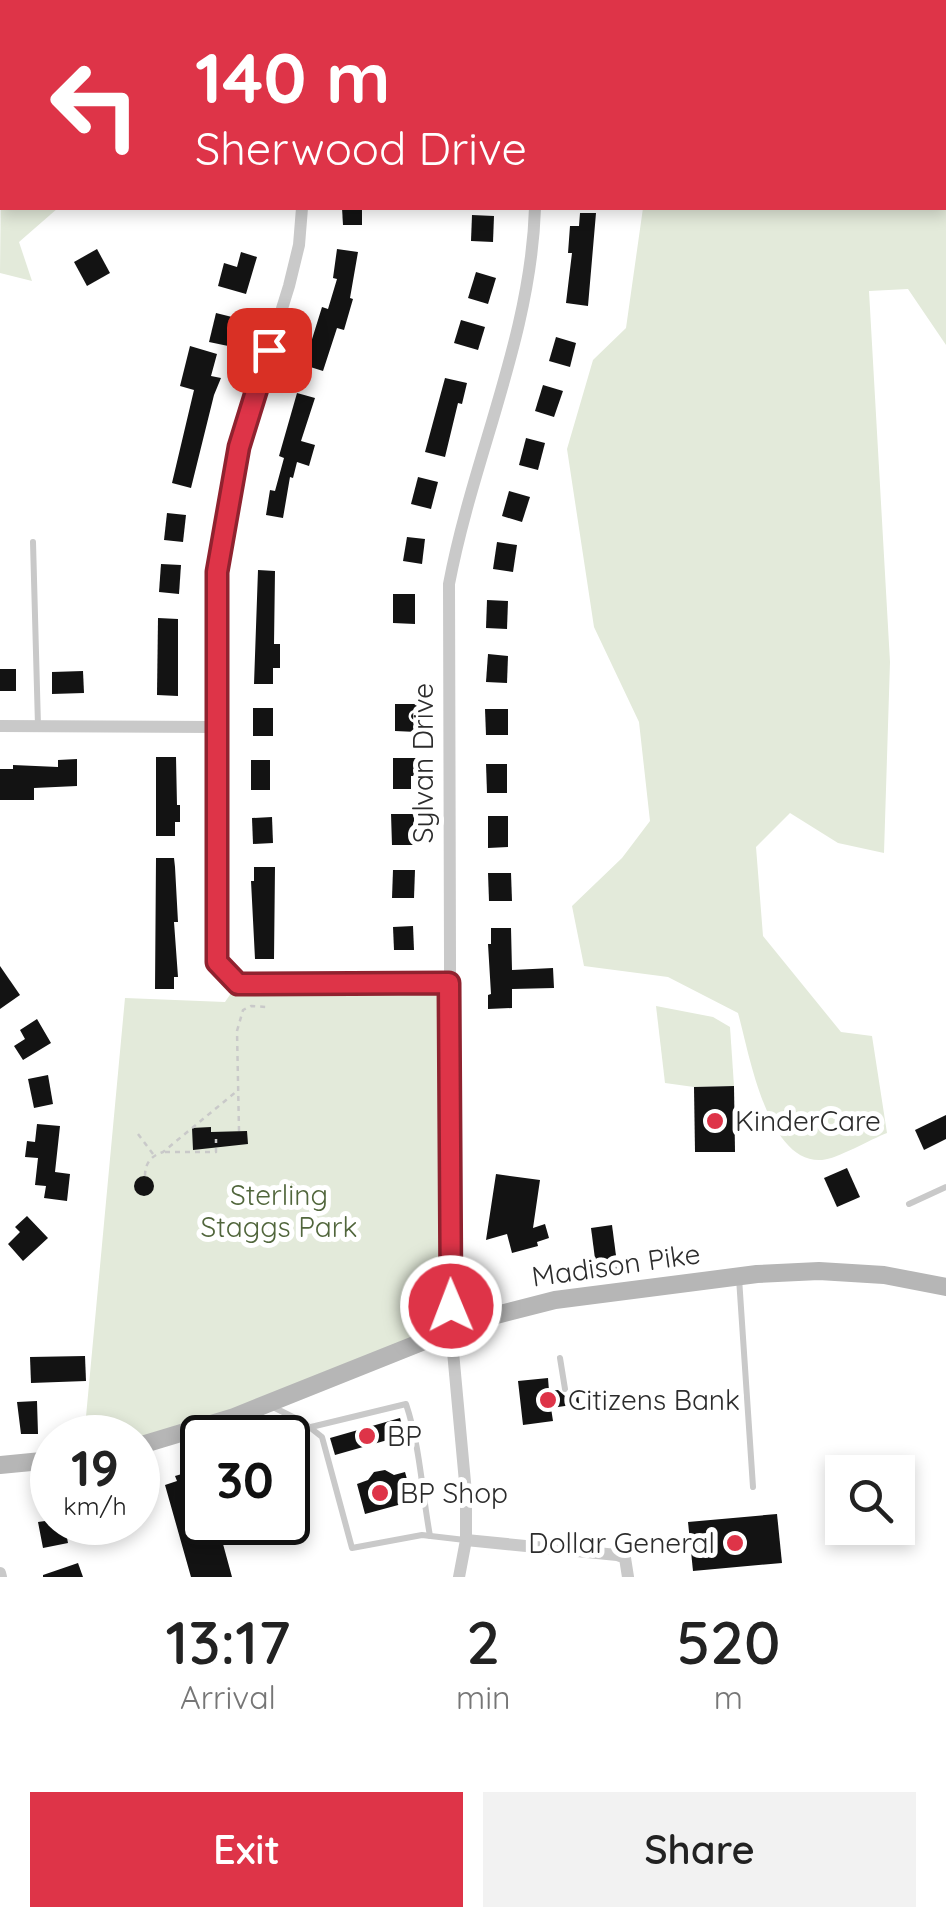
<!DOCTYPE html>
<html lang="en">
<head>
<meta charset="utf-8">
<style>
  body { margin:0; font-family:Quicksand,sans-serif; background:#f2f2f2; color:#222; height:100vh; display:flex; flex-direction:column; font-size:38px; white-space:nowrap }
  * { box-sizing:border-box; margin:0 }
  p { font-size:32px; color:#767676 }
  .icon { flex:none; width:55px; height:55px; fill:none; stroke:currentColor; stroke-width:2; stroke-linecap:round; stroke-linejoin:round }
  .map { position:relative; height:1577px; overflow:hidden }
  .panel { display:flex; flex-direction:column; background:#fff; flex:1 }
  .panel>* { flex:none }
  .hud { position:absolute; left:0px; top:0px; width:948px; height:210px; box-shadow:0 5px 15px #0003; background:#de3448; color:#fff; overflow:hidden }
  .buttons { position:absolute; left:825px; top:1455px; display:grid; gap:20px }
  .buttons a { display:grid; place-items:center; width:90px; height:90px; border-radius:0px; background:#fff; box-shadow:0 5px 15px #0003; font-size:50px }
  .speed { position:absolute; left:30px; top:1415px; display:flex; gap:20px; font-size:50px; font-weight:700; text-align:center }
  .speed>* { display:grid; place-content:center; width:130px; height:130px; border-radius:50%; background:#fff; box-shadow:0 5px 15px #0003; line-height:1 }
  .speed small { font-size:25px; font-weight:400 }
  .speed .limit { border:5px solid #111; border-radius:15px; background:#fff; color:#111 }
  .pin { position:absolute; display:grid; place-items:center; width:85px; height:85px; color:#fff; margin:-42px; border-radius:20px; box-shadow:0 5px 15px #0006 }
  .me { position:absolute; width:110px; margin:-55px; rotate:359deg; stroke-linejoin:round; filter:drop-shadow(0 0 8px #0008) }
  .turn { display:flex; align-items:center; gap:35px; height:210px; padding:0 30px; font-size:45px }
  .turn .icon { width:130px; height:130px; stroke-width:2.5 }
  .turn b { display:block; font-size:70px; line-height:85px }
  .eta { display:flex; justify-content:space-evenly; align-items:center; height:170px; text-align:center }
  .eta b { font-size:60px; font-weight:600; line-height:70px }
  .primary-button { display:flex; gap:20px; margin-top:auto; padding:20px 30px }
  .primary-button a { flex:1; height:115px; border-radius:0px; background:#de3448; color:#fff; font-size:40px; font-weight:600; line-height:115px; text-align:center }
  .primary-button a+a { background:#f2f2f2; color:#222 }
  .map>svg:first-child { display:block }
  .green { fill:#e3eada }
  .building { fill:#131313 }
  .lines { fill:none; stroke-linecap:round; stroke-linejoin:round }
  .path { stroke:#c9c9c9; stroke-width:2.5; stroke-dasharray:5 5; stroke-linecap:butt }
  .service { stroke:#c9c9c9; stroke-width:6 }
  .minor { stroke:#c9c9c9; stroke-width:12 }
  .secondary { stroke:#b6b6b6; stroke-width:18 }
  .route-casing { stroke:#90222f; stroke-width:25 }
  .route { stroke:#de3448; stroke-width:18 }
  .poi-dot { fill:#de3448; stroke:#fff; stroke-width:4 }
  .labels { text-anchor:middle; stroke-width:10; stroke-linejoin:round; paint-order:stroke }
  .street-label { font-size:28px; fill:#2c2c2c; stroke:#fff }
  .poi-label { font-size:28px; fill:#2c2c2c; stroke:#fff; text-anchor:start }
  .park-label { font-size:28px; fill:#51663c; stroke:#fff }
</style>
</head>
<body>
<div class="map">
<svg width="946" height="1577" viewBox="0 0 946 1577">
  <rect width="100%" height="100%" fill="#fff"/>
  <!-- green -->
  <g class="green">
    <path d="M660 0H946V345L908 289 869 291 890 662 884 853 838 843 790 813 756 847 763 936 841 1032 872 1036 887 1133C871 1139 837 1159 822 1160 767 1164 749 1052 738 1013L668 977 584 966 572 906 622 858 650 821 639 722 594 627 567 449 593 360 626 328 643 208H945V2H660Z"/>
    <path d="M2 79V208H58L19 242 32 281 0 273Z"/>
    <path d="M238 983H449L451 1330 234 1417 138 1438H84L125 998 225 1002Z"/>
    <path d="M656 1006 713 1017 730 1027 734 1086 694 1087 665 1083Z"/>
  </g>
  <!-- building -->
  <g class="building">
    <path d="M342 208H362V225H343Z"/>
    <path d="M580 213H596L588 306 566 303 572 253H568L570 226H579Z"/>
    <path d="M472 215 494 216 493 242 471 241Z"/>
    <path d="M97 249 110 273 87 286 74 262Z"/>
    <path d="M337 249 358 252 350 298 353 299 344 330 337 328 323 371 304 365 322 307 328 309 337 279 333 278Z"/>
    <path d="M241 252 257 257 246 294 218 286 224 263 237 267Z"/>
    <path d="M476 272 496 278 488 304 468 298Z"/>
    <path d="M216 313 240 319 233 347 209 342Z"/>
    <path d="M461 320 485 327 478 350 454 343Z"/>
    <path d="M556 337 576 343 570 367 549 361Z"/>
    <path d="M190 346 217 354 211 376 221 378 214 395 191 488 172 483 194 390 180 386Z"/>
    <path d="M445 378 467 383 462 404 458 403 445 457 425 452Z"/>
    <path d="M543 385 563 391 554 417 535 411Z"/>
    <path d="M297 393 315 398 301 441 315 445 309 466 297 462 293 478 290 477 283 518 266 515 270 490 275 491 284 458 279 456Z"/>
    <path d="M526 438 545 443 538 470 519 465Z"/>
    <path d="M418 477 438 482 431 509 411 504Z"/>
    <path d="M509 491 530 497 522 522 502 516Z"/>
    <path d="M167 513 186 515 183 542 164 540Z"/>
    <path d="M407 537 425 539 422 564 403 561Z"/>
    <path d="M497 542 517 545 513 572 493 569Z"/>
    <path d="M161 564 181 565 179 594 159 592Z"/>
    <path d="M258 570 275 571 274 644H280V668H273V684H254Z"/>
    <path d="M393 594H415V624L393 623Z"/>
    <path d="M487 600 508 601 507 629 486 628Z"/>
    <path d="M158 618 178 619V696L157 695Z"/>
    <path d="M488 654 508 656 507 683 486 682Z"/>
    <rect x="0" y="669" width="16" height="22"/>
    <path d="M83 671 84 693 52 694V672Z"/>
    <path d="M395 704H417V732L395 731Z"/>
    <rect x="253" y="708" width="20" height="28"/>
    <path d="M485 709H508V735H486Z"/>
    <path d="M156 757H176L177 805H180V822H175V836H156Z"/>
    <path d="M393 758H416V776H411V789H393Z"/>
    <path d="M77 759V786L34 788V800H0V769H13V765L58 767V760Z"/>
    <rect x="251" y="760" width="19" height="30"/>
    <path d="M486 764H507V793H487Z"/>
    <path d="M391 814H414V845H392Z"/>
    <path d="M488 816H508V847L488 848Z"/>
    <path d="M272 817 273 843 253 844 252 818Z"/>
    <path d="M156 858H174L175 867 178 922H174L178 977H174V989H155Z"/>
    <path d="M254 867H275L274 959H255L251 881H254Z"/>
    <path d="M393 870H415L414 898H392Z"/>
    <path d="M488 873H511L512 901H489Z"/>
    <path d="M413 926 414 950H394L393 927Z"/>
    <path d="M491 928H511L512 970 553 968 554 988 512 989V1008L488 1009V995L491 994 488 944H491Z"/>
    <path d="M0 966 20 995 0 1009Z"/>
    <path d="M37 1019 51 1043 23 1060 14 1046 25 1039 20 1030Z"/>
    <path d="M48 1075 53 1104 34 1108 28 1079Z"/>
    <path d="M734 1086 735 1152H695L694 1087Z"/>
    <path d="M946 1115V1139L924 1150 915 1130Z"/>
    <path d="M37 1124 60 1126 55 1172 70 1174 67 1201 44 1198 46 1186 35 1185 38 1158 25 1157 27 1141 35 1142Z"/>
    <path d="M211 1127V1132L247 1131 248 1144 193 1150 192 1128Z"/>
    <path d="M847 1168 860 1197 837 1207 824 1178Z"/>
    <path d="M496 1174 540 1180 533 1228 545 1224 549 1238 537 1242 538 1246 512 1253 507 1234 486 1240Z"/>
    <circle cx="144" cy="1186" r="10"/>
    <path d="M27 1216 48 1238 23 1261 8 1244 20 1232 15 1227Z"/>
    <path d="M612 1225 618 1271 597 1274 591 1228Z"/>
    <path d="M85 1356 86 1381 31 1383 30 1357Z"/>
    <path d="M548 1378 549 1391 558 1390 565 1396 572 1389 578 1388 579 1404 551 1408 553 1421 523 1425 518 1381Z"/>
    <path d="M37 1401 38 1434H21L17 1402Z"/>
    <path d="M400 1418 405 1435 335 1455 330 1438Z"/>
    <path d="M202 1468V1522H217L232 1577H191L165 1485 177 1481 175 1476Z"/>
    <path d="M385 1470 394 1475 405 1472 413 1501 365 1514 357 1484 368 1480 374 1472Z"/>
    <path d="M777 1514 782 1563 693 1571 688 1522Z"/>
    <path d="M52 1520V1522H64L68 1543 43 1548 38 1522Z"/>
    <path d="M78 1563 83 1577H43V1575Z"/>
  </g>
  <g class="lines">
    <!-- path -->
    <g class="path">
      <path d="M239 1131 237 1031 243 1010 251 1006 267 1007"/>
      <path d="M138 1134 153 1154"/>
      <path d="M165 1152H216V1139"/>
      <path d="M145 1176C145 1163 151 1156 163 1152L237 1091"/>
    </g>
    <!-- service -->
    <g class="service">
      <path d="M33 542 38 726"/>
      <path d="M909 1204 946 1187"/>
      <path d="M739 1278 753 1487"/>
      <path d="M560 1358 565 1389"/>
      <path d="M273 1407 303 1422 322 1437 352 1548 422 1535 465 1540"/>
      <path d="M311 1427 406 1404C420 1446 422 1492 430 1536"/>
    </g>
    <!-- minor -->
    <g class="minor">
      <path d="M302 0V2"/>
      <path d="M536 2V0"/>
      <path d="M302 208 299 245 289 286 239 447 217 572V962L238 983H449"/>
      <path d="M0 726 215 727"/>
      <path d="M466 1540 617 1555 625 1558 628 1577"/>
      <path d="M0 1573 1 1577"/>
      <path d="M459 1577 466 1540V1493L451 1330 449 584C473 457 531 337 535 208"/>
    </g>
    <!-- secondary -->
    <g class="secondary">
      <path d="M138 1446 234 1417 477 1320 555 1300 757 1274 819 1271 884 1275 946 1287"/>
      <path d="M0 1465 52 1460"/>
    </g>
  </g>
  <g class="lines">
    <!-- route casing -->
    <g class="route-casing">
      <path id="route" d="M269 350 239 447 217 572V962L238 984 449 983 451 1306"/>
    </g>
    <!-- route -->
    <use href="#route" class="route"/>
  </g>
  <!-- markers -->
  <g class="poi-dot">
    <circle cx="715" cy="1121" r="10"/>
    <circle cx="548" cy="1400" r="10"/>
    <circle cx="367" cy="1436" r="10"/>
    <circle cx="380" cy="1493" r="10"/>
    <circle cx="735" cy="1543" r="10"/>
  </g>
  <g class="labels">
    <!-- street labels -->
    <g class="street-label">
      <text transform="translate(423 763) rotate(-90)" y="10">Sylvan Drive</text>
      <text transform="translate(616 1265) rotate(-8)" y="10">Madison Pike</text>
    </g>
    <!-- poi labels -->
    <g class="poi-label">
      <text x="735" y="1131">KinderCare</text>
      <text x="568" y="1410">Citizens Bank</text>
      <text x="387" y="1446">BP</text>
      <text x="400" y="1503">BP Shop</text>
      <text x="715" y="1553" text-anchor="end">Dollar General</text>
    </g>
    <!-- park labels -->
    <g class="park-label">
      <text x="279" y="1205">Sterling<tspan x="279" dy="32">Staggs Park</tspan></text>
    </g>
  </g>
</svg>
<div class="buttons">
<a><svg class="icon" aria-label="search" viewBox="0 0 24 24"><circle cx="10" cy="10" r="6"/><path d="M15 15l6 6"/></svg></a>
</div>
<div class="speed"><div>19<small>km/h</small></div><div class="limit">30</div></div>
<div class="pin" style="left:269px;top:350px;background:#d93025"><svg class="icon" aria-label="arrive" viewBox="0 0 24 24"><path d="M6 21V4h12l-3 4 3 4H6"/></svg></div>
<svg class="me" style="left:451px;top:1306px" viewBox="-20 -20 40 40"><circle r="17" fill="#de3448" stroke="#fff" stroke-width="3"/><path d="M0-11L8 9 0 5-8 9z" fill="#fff"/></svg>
<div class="hud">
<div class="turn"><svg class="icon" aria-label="left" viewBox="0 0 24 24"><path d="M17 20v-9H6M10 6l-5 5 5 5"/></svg><div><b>140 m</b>Sherwood Drive</div></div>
</div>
</div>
<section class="panel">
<div class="eta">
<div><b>13:17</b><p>Arrival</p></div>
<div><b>2</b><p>min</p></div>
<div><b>520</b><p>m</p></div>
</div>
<div class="primary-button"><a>Exit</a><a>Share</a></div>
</section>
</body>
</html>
